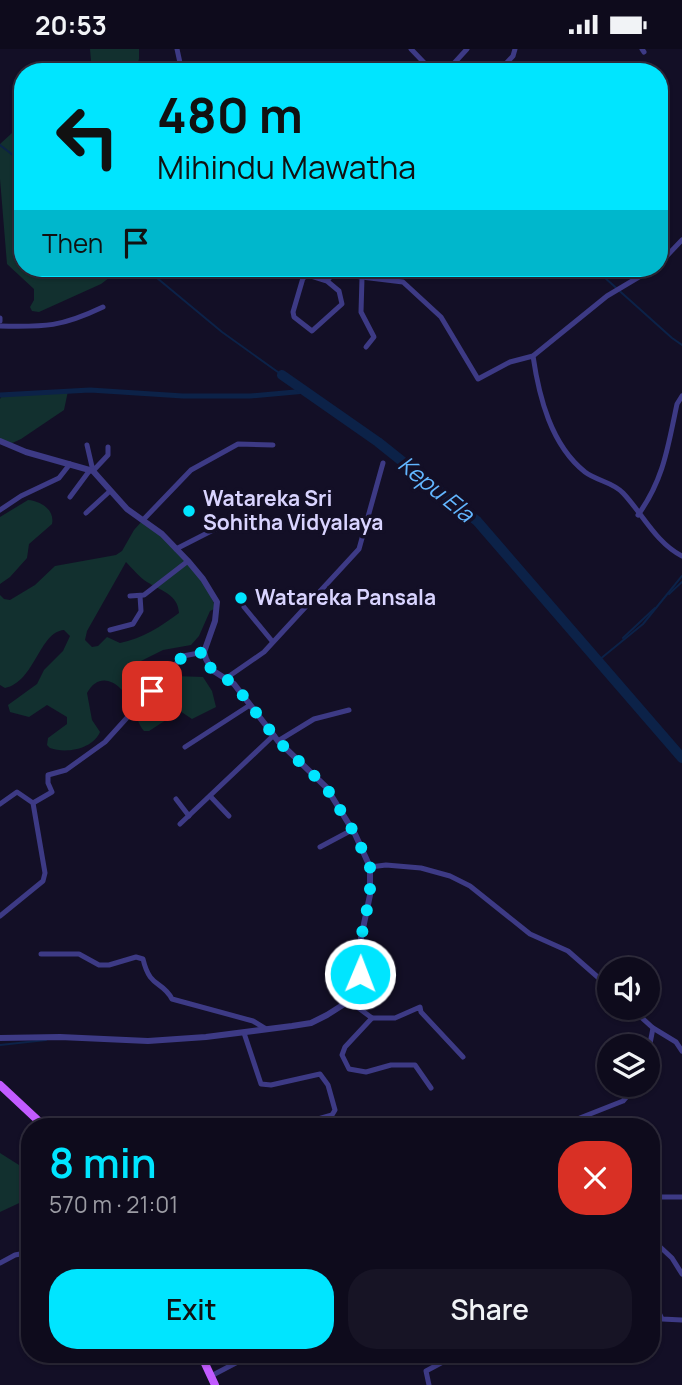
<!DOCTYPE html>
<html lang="en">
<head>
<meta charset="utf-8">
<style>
  body { margin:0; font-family:Manrope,sans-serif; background:#171425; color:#f1f3f6; height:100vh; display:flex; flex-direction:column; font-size:26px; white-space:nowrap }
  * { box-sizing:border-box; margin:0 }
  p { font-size:23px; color:#9b9ba3 }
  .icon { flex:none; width:38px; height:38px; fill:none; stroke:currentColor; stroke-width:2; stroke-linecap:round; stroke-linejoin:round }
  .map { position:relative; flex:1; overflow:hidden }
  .panel { position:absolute; left:21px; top:1069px; width:639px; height:245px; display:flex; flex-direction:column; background:#0e0b1c; border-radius:28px; box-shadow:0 2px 5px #0004,0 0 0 2px #2e2b3b }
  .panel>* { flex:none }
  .guide { position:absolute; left:14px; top:14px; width:654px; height:214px; border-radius:28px; box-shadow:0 2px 5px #0004,0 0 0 2px #2e2b3b; background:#00e5ff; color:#111; overflow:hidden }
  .tools { position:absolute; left:597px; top:908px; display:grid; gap:14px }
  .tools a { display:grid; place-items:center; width:63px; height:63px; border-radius:50%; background:#0e0b1c; box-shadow:0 2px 5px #0004,0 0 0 2px #2e2b3b; font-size:35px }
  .pin { position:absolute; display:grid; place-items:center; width:60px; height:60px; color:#fff; margin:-30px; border-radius:14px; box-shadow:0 4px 10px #0006 }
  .me { position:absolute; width:77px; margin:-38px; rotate:1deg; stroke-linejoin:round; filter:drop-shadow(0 0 5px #0008) }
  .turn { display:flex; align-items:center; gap:24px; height:147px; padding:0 28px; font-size:32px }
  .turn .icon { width:91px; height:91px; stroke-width:2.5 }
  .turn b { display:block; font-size:49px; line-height:60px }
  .then { display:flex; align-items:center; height:66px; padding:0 28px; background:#0003; gap:14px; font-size:26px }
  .round { display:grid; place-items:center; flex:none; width:74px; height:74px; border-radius:28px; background:#171425 }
  .head { display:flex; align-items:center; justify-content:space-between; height:119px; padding:0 28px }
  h1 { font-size:42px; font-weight:600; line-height:52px; color:#00e5ff }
  .cta { display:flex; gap:14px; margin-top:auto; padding:14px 28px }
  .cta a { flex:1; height:80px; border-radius:28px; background:#00e5ff; color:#111; font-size:28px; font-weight:600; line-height:80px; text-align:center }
  .cta a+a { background:#171425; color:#f1f3f6 }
  .status { display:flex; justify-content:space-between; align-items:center; height:49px; padding:0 35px; background:#0e0b1c; direction:ltr }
  .status svg { height:19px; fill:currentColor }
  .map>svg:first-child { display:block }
  .green { fill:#12302f; fill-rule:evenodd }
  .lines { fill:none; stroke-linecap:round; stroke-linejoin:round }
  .stream { stroke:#0c2248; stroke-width:2 }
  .canal { stroke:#0c2248; stroke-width:5 }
  .river { stroke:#0c2248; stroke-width:10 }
  .minor { stroke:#3d3a85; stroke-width:5 }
  .tertiary { stroke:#3d3a85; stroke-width:6 }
  .primary { stroke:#c25bff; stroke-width:8 }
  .route { stroke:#00e5ff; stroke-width:12; stroke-dasharray:0 21.6 }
  .poi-dot { fill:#00e5ff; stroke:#130f26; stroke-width:2.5 }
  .labels { text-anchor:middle; stroke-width:7; stroke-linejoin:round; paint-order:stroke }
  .poi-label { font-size:21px; font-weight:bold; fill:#d9d4ff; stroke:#130f26; text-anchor:start }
  .water-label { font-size:23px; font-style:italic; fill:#62b6ff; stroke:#130f26 }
</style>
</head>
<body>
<div class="status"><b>20:53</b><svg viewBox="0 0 49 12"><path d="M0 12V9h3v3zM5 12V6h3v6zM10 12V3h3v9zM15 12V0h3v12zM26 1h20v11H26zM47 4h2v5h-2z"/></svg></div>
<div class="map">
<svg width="682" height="1336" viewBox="0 0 682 1336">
  <rect width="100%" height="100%" fill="#130f26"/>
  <!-- green -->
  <g class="green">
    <path d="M90 0H139V10L135 23H92Z"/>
    <path d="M23 74V219H122L101 235 39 263 32 262 30 258 34 251V240L7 215 0 130V95Z"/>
    <path d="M68 342 64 361 21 390 8 396 0 392V350L3 345Z"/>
    <path d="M28 451C41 452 55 461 52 475L29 495 27 509 10 528 0 535V468Z"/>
    <path d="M143 471 162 485 203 530 216 559 210 562 199 587 191 596 163 601 141 612 137 628 140 635H149L174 627 203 628 212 642 216 658 192 670 180 662 149 682H144C137 674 137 665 132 656 123 636 101 619 87 644L92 671 100 683C93 700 66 705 50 699L47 696 48 689 67 675V668L47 656 29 668 10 663 8 656 37 635 44 621 63 602 70 587 64 581C39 583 35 633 5 639L0 636V546L4 550 10 551 35 536 55 517 116 506 122 502 134 481ZM126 513C133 520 139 528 147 533 161 542 178 545 179 564 162 577 141 590 120 594L107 588 98 597 92 598 85 591 87 582Z"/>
    <path d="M0 1104 30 1123V1149L0 1163Z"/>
  </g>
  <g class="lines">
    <!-- stream -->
    <g class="stream">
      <path d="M0 96 23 114"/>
      <path d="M145 219 222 283 282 326"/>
      <path d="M594 219 672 289 682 296"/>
      <path d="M669 545 682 533"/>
      <path d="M623 589 655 559"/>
      <path d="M599 611 643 575 682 527"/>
      <path d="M0 996 46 991"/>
    </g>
    <!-- canal -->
    <path class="canal" d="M0 346 90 341 183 347H250L306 342"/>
    <!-- river -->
    <path class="river" d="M282 326 378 393 477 472 682 709"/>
    <!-- minor -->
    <g class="minor">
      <path d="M177 0 182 23"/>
      <path d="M411 0 433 23"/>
      <path d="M642 0 644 3"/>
      <path d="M446 23 467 0"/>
      <path d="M498 23 513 7 515 0"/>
      <path d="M660 214 682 191"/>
      <path d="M217 219V226"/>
      <path d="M335 219 345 226 403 233 441 268 478 330 510 313 533 307 607 247 654 219"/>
      <path d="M362 229 361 263 374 288 366 298"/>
      <path d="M327 232 308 226 303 229 293 263 294 268 312 282 342 255 339 242 327 232 337 220"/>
      <path d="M0 269V272"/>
      <path d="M0 277C46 278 61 278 103 258"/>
      <path d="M533 307C539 348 551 396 585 423 597 432 613 433 623 444 642 464 656 494 682 507"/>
      <path d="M87 396 93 422 108 406V398"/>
      <path d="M70 448 90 421"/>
      <path d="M0 461 21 447 59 429 70 415"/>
      <path d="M86 464 110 442"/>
      <path d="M638 466C664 430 668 397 677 355L682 347"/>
      <path d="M143 471 191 421 238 395 273 396"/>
      <path d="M176 500 223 476"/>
      <path d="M130 547 144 546 188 512"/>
      <path d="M244 558 272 592"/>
      <path d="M110 581 133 575 141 562 140 547"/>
      <path d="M225 630 264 603 359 500 383 414"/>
      <path d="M278 692 314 670 349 661"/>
      <path d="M185 698 250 656"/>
      <path d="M210 747 229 767"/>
      <path d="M176 750 189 767"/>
      <path d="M33 754 52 743 48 734V726L66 721 105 693 183 607 204 603"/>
      <path d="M0 755 17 743 33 754 45 824 43 832 0 867"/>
      <path d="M180 775 274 686"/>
      <path d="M320 798 352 781"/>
      <path d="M370 818 386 816 421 819 450 827 470 837 530 885 568 902 609 938"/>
      <path d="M41 905H79L99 916H109L136 908 143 910C150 940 162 931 172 950L253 972 266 980"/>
      <path d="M349 952 372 969 345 998 342 1006 349 1020 366 1023 391 1016H415L431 1039"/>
      <path d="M631 959 653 979 648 1005"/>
      <path d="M372 969H395L420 958 421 963 463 1008"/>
      <path d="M653 979 676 993 682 1002"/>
      <path d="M244 984 261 1035 271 1036 320 1025 328 1036 335 1061 332 1066 290 1078"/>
      <path d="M557 1078 623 1052 637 1036"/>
      <path d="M682 1148H651L658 1196 672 1209 682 1225"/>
      <path d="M0 1214 15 1206 30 1203"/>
      <path d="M651 1215 658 1224 651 1228"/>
      <path d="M651 1256 655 1255 662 1270 682 1271"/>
      <path d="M211 1327 251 1306"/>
      <path d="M429 1336 426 1322 456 1306"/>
    </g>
    <!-- tertiary -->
    <path class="tertiary" d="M0 392 26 403 93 422 127 460 162 485 188 512 203 530 217 553 215 572 204 603 206 610 212 621 234 635 278 692 326 738 355 785 370 818V846L361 889 360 925 355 944 349 952 327 966 311 974 292 977 206 988 148 992 60 988 0 989"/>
    <!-- primary -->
    <g class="primary">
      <path d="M0 1036 45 1078"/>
      <path d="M201 1306 215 1336"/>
    </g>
  </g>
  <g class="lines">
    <!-- route -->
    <path class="route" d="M152 642 183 607 205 603V610L212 621 234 635 278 692 326 738 355 785 370 818V846L361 889 360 925"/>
  </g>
  <!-- markers -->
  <g class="poi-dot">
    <circle cx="189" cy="462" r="7"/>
    <circle cx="241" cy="549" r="7"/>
  </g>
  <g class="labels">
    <!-- poi labels -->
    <g class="poi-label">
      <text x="203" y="457">Watareka Sri<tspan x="203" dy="24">Sohitha Vidyalaya</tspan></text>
      <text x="255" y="556">Watareka Pansala</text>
    </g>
    <!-- water labels -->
    <g class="water-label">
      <text transform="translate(436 440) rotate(39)" y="8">Kepu Ela</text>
    </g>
  </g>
</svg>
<div class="tools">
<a><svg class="icon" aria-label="sound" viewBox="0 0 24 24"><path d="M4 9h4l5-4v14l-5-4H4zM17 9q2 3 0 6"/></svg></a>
<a><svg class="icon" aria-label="layers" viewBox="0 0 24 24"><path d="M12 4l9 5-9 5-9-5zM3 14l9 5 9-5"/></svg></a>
</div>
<div class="pin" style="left:152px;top:642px;background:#d93025"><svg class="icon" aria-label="arrive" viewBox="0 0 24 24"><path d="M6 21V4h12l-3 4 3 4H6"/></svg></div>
<svg class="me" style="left:360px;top:925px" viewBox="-20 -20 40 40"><circle r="17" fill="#00e5ff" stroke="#fff" stroke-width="3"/><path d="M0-11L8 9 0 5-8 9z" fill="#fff"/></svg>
<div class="guide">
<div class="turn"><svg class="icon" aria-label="left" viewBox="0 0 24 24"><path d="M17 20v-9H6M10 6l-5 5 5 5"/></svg><div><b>480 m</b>Mihindu Mawatha</div></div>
<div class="then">Then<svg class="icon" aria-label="arrive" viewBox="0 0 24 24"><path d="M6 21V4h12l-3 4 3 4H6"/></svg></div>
</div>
<section class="panel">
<div class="head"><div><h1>8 min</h1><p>570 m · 21:01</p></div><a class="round" style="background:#d93025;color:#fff"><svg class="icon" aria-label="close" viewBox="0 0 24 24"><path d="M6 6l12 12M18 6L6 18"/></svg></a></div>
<div class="cta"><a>Exit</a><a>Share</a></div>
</section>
</div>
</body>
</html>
